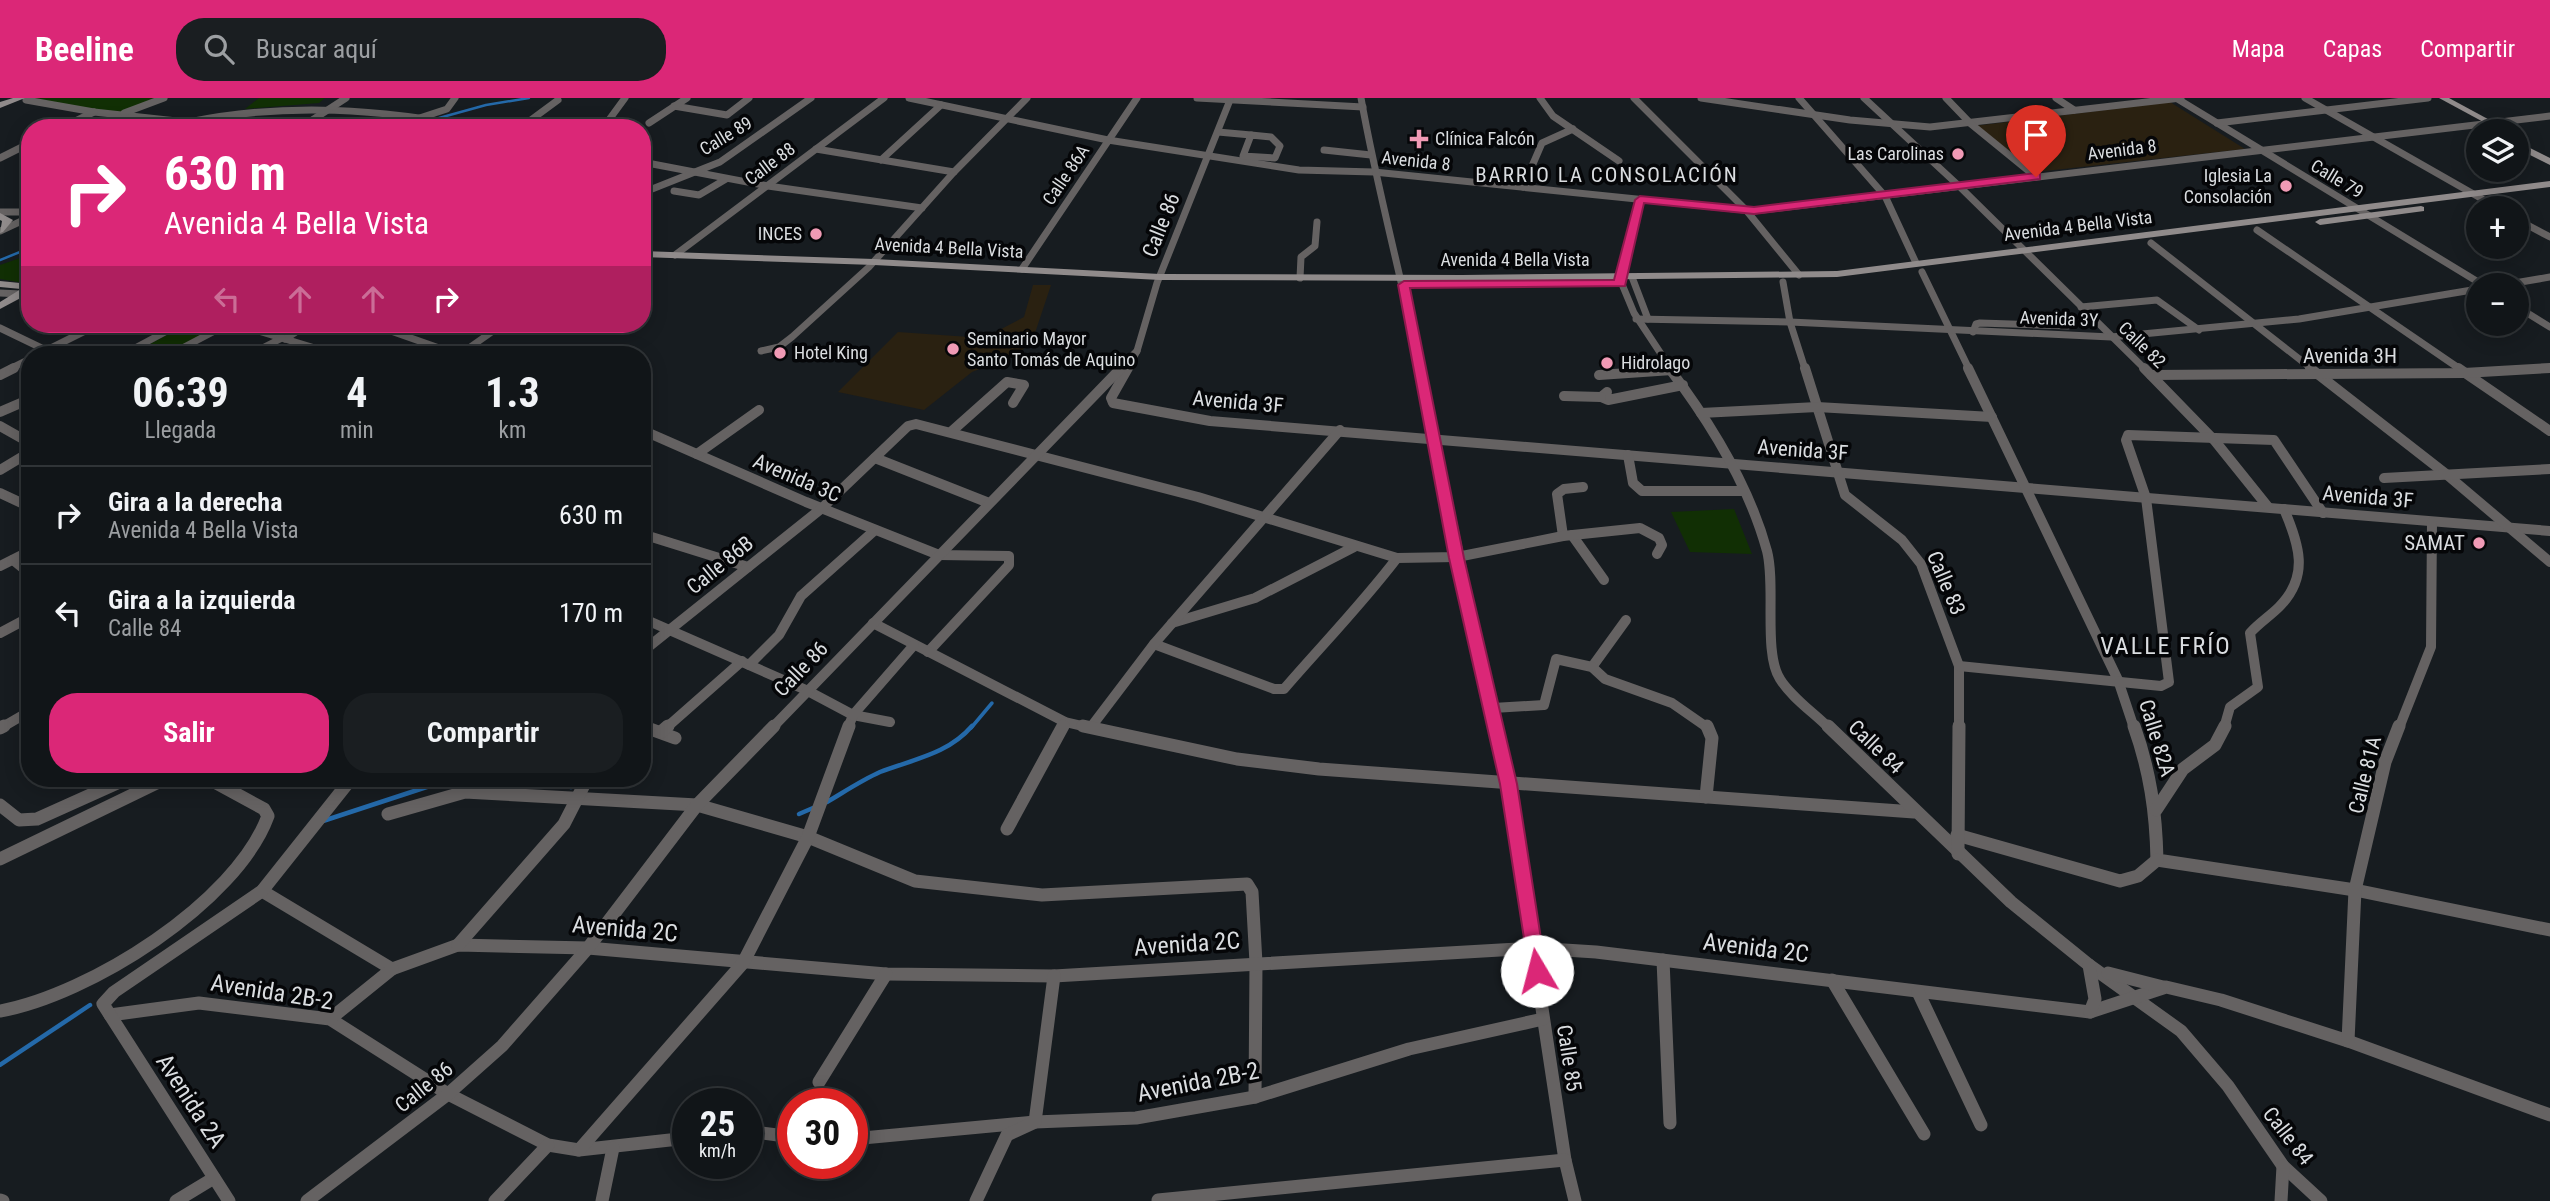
<!DOCTYPE html>
<html lang="es">
<head>
<meta charset="utf-8">
<style>
  body { margin:0; font-family:"Roboto Condensed",sans-serif; background:#1a1e21; color:#f1f3f6; height:100vh; display:flex; flex-direction:column; font-size:26px; white-space:nowrap }
  * { box-sizing:border-box; margin:0 }
  p { font-size:23px; color:#9c9fa2 }
  .icon { flex:none; width:38px; height:38px; fill:none; stroke:currentColor; stroke-width:2; stroke-linecap:round; stroke-linejoin:round }
  .map { position:relative; flex:1; overflow:hidden }
  .drawer { position:absolute; left:21px; top:248px; width:630px; height:441px; display:flex; flex-direction:column; background:#111518; border-radius:28px; box-shadow:0 4px 18px #0003,0 0 0 2px #303437 }
  .drawer>* { flex:none }
  .hud { position:absolute; left:21px; top:21px; width:630px; height:214px; border-radius:28px; box-shadow:0 4px 18px #0003,0 0 0 2px #303437; background:#db2777; color:#fff; overflow:hidden }
  .controls { position:absolute; left:2466px; top:21px; display:grid; gap:14px }
  .controls a { display:grid; place-items:center; width:63px; height:63px; border-radius:50%; background:#111518; box-shadow:0 4px 18px #0003,0 0 0 2px #303437; font-size:35px }
  .speed { position:absolute; left:672px; top:990px; display:flex; gap:14px; font-size:35px; font-weight:700; text-align:center }
  .speed>* { display:grid; place-content:center; width:91px; height:91px; border-radius:50%; background:#111518; box-shadow:0 4px 18px #0003,0 0 0 2px #303437; line-height:1 }
  .speed small { font-size:18px; font-weight:400 }
  .speed .limit { border:10px solid #d22; background:#fff; color:#111 }
  .pin { position:absolute; display:grid; place-items:center; width:60px; height:60px; color:#fff; margin:-72px -30px; border-radius:50% 50% 50% 0; rotate:-45deg; box-shadow:0 0 7px #0007 }
  .pin .icon { rotate:45deg }
  .me { position:absolute; width:77px; margin:-38px; rotate:352deg; stroke-linejoin:round; filter:drop-shadow(0 0 5px #0008) }
  .turn { display:flex; align-items:center; gap:24px; height:147px; padding:0 28px; font-size:32px }
  .turn .icon { width:91px; height:91px; stroke-width:2.5 }
  .turn b { display:block; font-size:49px; line-height:60px }
  .lanes { display:flex; align-items:center; height:66px; padding:0 28px; background:#0003; justify-content:center; gap:35px; direction:ltr }
  .lanes .off { opacity:.35 }
  .eta { display:flex; justify-content:space-evenly; align-items:center; height:119px; text-align:center }
  .eta b { font-size:42px; font-weight:700; line-height:49px }
  .cta { display:flex; gap:14px; margin-top:auto; padding:14px 28px }
  .cta a { flex:1; height:80px; border-radius:28px; background:#db2777; color:#fff; font-size:28px; font-weight:700; line-height:80px; text-align:center }
  .cta a+a { background:#1a1e21; color:#f1f3f6 }
  ul { padding:0; list-style:none }
  li { display:flex; align-items:center; gap:21px; height:98px; padding:0 28px; border-top:2px solid #303437 }
  li div { flex:1 }
  li b { display:block; font-size:26px }
  li em { font-style:normal }
  header { display:flex; align-items:center; gap:42px; box-sizing:border-box; height:98px; padding:0 35px; background:#db2777; color:#fff }
  header strong { font-size:33px }
  nav { display:flex; gap:38px; margin-inline-start:auto; font-size:24px }
  .search { width:490px; height:63px; background:#1a1e21; display:flex; align-items:center; gap:18px; box-sizing:border-box; padding:0 24px; border-radius:28px; color:#9c9fa2; font-size:26px }
  .map>svg:first-child { display:block }
  .education { fill:#2a2111 }
  .green { fill:#112f04 }
  .lines { fill:none; stroke-linecap:round; stroke-linejoin:round }
  .stream-far2 { stroke:#2469a9; stroke-width:2.5 }
  .stream-far1 { stroke:#2469a9; stroke-width:3.5 }
  .stream { stroke:#2469a9; stroke-width:4.5 }
  .street-far2 { stroke:#656262; stroke-width:7 }
  .street-far1 { stroke:#656262; stroke-width:10 }
  .street { stroke:#656262; stroke-width:13 }
  .secondary { fill:#908b8b; fill-rule:evenodd }
  .route { fill:#db2777; stroke:#8e194d; stroke-width:2 }
  .poi-dot { fill:#f09ab5; stroke:#050608; stroke-width:2.5 }
  .labels { text-anchor:middle; stroke-width:7; stroke-linejoin:round; paint-order:stroke }
  .far-street-label { font-size:18px; fill:#dadde0; stroke:#050608 }
  .far-poi-label { font-size:18px; fill:#dadde0; stroke:#050608; text-anchor:start }
  .far-quarter-label { font-size:21px; letter-spacing:2px; fill:#dadde0; stroke:#050608 }
  .street-label { font-size:21px; fill:#dadde0; stroke:#050608 }
  .poi-label { font-size:21px; fill:#dadde0; stroke:#050608; text-anchor:end }
  .quarter-label { font-size:24px; letter-spacing:2px; fill:#dadde0; stroke:#050608 }
  .near-street-label { font-size:24px; fill:#dadde0; stroke:#050608 }
</style>
</head>
<body>
<header>
<strong>Beeline</strong>
<div class="search"><svg class="icon" aria-label="search" viewBox="0 0 24 24"><circle cx="10" cy="10" r="6"/><path d="M15 15l6 6"/></svg>Buscar aquí</div>
<nav><a>Mapa</a><a>Capas</a><a>Compartir</a></nav>
</header>
<div class="map">
<svg width="2550" height="1103" viewBox="0 0 2550 1103">
  <rect width="100%" height="100%" fill="#171c20"/>
  <!-- education -->
  <g class="education">
    <path d="M2170 4 2245 51 2036 74 1974 28Z"/>
    <path d="M1033 187H1051L1032 244 1016 257 972 274 924 312 838 294 898 234 984 240 1024 219Z"/>
  </g>
  <!-- green -->
  <g class="green">
    <path d="M29 0H163L122 16Z"/>
    <path d="M259 0H325L319 5 245 11Z"/>
    <path d="M23 159 30 160V186L0 181V167Z"/>
    <path d="M188 226 220 227 163 257H129Z"/>
    <path d="M1734 411 1752 456 1690 454 1671 414Z"/>
  </g>
  <g class="lines">
    <!-- stream-far2 -->
    <g class="stream-far2">
      <path d="M439 20 486 7 529 0"/>
      <path d="M407 30 429 23"/>
      <path d="M0 162 30 150"/>
    </g>
    <!-- stream-far1 -->
    <path class="stream-far1" d="M971 630 992 605"/>
    <!-- stream -->
    <g class="stream">
      <path d="M526 681 571 689"/>
      <path d="M827 704C844 694 862 682 880 674 914 661 948 656 972 628"/>
      <path d="M799 716 813 710"/>
      <path d="M323 723 451 681"/>
      <path d="M0 967 90 907"/>
    </g>
    <!-- street-far2 -->
    <g class="street-far2">
      <path d="M909 0 1108 42 1299 72 1374 74 1754 113 2550 18"/>
      <path d="M1197 0 1363 9"/>
      <path d="M1361 0C1377 91 1402 180 1420 271"/>
      <path d="M1540 0 1553 18 1619 63"/>
      <path d="M1634 0 1746 112 1799 177"/>
      <path d="M1701 0 1850 22 1930 29 2181 0"/>
      <path d="M1799 0 1885 98 1916 165"/>
      <path d="M1864 0 1959 88 2145 271"/>
      <path d="M1946 0 1971 26 2036 79"/>
      <path d="M2056 0 2074 12"/>
      <path d="M2176 0 2483 187"/>
      <path d="M2305 0 2498 110"/>
      <path d="M26 2 94 14 241 30"/>
      <path d="M674 8 727 17 749 0"/>
      <path d="M124 15 164 0"/>
      <path d="M189 24C288 4 381 11 480 30"/>
      <path d="M649 25 687 0"/>
      <path d="M2217 25 2428 0"/>
      <path d="M61 30 94 14"/>
      <path d="M300 30 346 0"/>
      <path d="M389 30 447 11 455 0"/>
      <path d="M520 30 558 2"/>
      <path d="M603 30 625 0"/>
      <path d="M1218 34 1251 37"/>
      <path d="M1251 37 1271 39 1280 48 1275 60 1243 58Z"/>
      <path d="M816 51 954 74"/>
      <path d="M1324 52 1371 57"/>
      <path d="M0 60 30 45"/>
      <path d="M881 62 941 7"/>
      <path d="M642 64 768 88 922 110"/>
      <path d="M1523 89 1542 45 1573 31"/>
      <path d="M674 93 699 97 726 81"/>
      <path d="M642 95 720 64 811 0"/>
      <path d="M1640 102 1619 179 1634 215 1671 271"/>
      <path d="M0 114H30"/>
      <path d="M2516 121 2550 139"/>
      <path d="M2257 132 2460 271"/>
      <path d="M0 133 30 119"/>
      <path d="M2151 145 2312 271"/>
      <path d="M675 157 884 0"/>
      <path d="M1022 171 1137 0"/>
      <path d="M1922 174 1969 271"/>
      <path d="M1632 179 1648 221"/>
      <path d="M1300 180 1301 159 1315 148 1317 124"/>
      <path d="M1783 184 1790 224 1805 271"/>
      <path d="M2503 187 2550 179"/>
      <path d="M0 195 21 196"/>
      <path d="M2516 208 2550 229"/>
      <path d="M2081 209 2157 202 2199 232"/>
      <path d="M1636 221 1790 224 2111 239 2299 221 2478 191"/>
      <path d="M235 226 338 257"/>
      <path d="M371 226 459 257 503 226"/>
      <path d="M0 230 56 257"/>
      <path d="M1973 234 1976 226 1980 225 2068 228"/>
      <path d="M285 241 308 226"/>
      <path d="M761 253 779 249 792 239 869 169 954 74 1027 0"/>
      <path d="M37 257 99 226"/>
      <path d="M122 257 180 226"/>
      <path d="M169 257 228 226"/>
      <path d="M249 257 282 240"/>
      <path d="M10 271 30 261"/>
      <path d="M1119 271 1137 253 1157 185 1230 2"/>
      <path d="M1127 271 1137 253"/>
      <path d="M2526 271 2550 270"/>
    </g>
    <!-- street-far1 -->
    <g class="street-far1">
      <path d="M1128 270 1111 300 1113 305 1210 323 2550 433"/>
      <path d="M1420 270 1495 630"/>
      <path d="M1669 270C1710 324 1749 387 1767 453 1776 487 1763 555 1780 581 1791 599 1814 615 1829 630"/>
      <path d="M1805 270 1845 397 1902 442 1921 466 1959 568V630"/>
      <path d="M1968 270 2118 582 2134 630"/>
      <path d="M2144 270 2215 343 2268 409"/>
      <path d="M2310 270 2446 376 2550 464"/>
      <path d="M2458 270 2550 333"/>
      <path d="M0 277 14 270"/>
      <path d="M1599 277 1672 272"/>
      <path d="M2151 277 2464 275 2550 270"/>
      <path d="M1607 294 1601 299 1608 302 1683 287"/>
      <path d="M1564 298 1601 299"/>
      <path d="M0 314 30 301"/>
      <path d="M1701 315 1817 309 1992 319"/>
      <path d="M0 328 30 345"/>
      <path d="M642 332 806 404 939 457 1009 458V467L928 554"/>
      <path d="M952 333 1007 284 1024 287 1013 305"/>
      <path d="M697 356 759 312"/>
      <path d="M1628 357 1633 385 1642 393H1743"/>
      <path d="M875 360 989 405"/>
      <path d="M0 372 30 354"/>
      <path d="M2384 380 2550 371"/>
      <path d="M0 395 30 409"/>
      <path d="M642 436 748 469"/>
      <path d="M1572 437 1604 482"/>
      <path d="M1563 438 1557 396 1564 391 1583 389"/>
      <path d="M13 462 30 476"/>
      <path d="M0 468 30 453"/>
      <path d="M642 520 806 592 853 617 890 624"/>
      <path d="M873 525 1065 624 1091 630"/>
      <path d="M1172 525 1255 500 1354 449"/>
      <path d="M0 535 30 519"/>
      <path d="M1154 546 1274 591H1284C1322 547 1362 506 1397 460"/>
      <path d="M642 554 822 410 908 328 916 326 1198 399 1397 460 1457 459 1563 438 1640 430 1659 440 1662 447 1657 456"/>
      <path d="M749 567 779 537 801 498 875 432"/>
      <path d="M1959 568 2161 588 2169 584 2146 400 2126 342 2128 337 2274 342 2323 415"/>
      <path d="M1592 569 1626 522"/>
      <path d="M1493 610 1544 607 1556 561 1592 569 1605 581 1672 605 1708 630"/>
      <path d="M642 628 646 630"/>
      <path d="M1091 629 1154 546 1340 332"/>
      <path d="M1 630 30 613"/>
      <path d="M666 630 742 563"/>
      <path d="M772 630 1121 270"/>
      <path d="M848 630 853 617 914 547"/>
      <path d="M1062 630 1065 624"/>
      <path d="M2224 630 2230 609 2258 589 2250 535C2259 525 2270 518 2279 509 2310 478 2299 446 2284 411"/>
      <path d="M2399 630 2431 549 2432 424"/>
    </g>
    <!-- street -->
    <g class="street">
      <path d="M642 628 675 640"/>
      <path d="M1083 628 1237 661 1319 671 1914 714"/>
      <path d="M1495 628 1508 686 1565 1062 1575 1103"/>
      <path d="M1828 628 2011 804 2089 867 2181 933 2228 988 2283 1068 2321 1103"/>
      <path d="M2134 628C2150 673 2156 714 2157 762L2355 792 2550 832"/>
      <path d="M0 630 4 628"/>
      <path d="M661 634 668 628"/>
      <path d="M1706 699 1712 640 1707 628"/>
      <path d="M0 707 19 722 37 721 126 681"/>
      <path d="M2156 712 2183 671 2215 647 2225 628"/>
      <path d="M388 716 465 694 697 707 808 739 915 783 1042 797 1247 786 1252 794 1256 865 1255 999"/>
      <path d="M1007 731 1063 628"/>
      <path d="M1957 737 2120 783 2138 778 2157 762"/>
      <path d="M1958 756 1959 628"/>
      <path d="M0 761 165 681"/>
      <path d="M262 793 392 871 458 847 588 850 886 876 1054 878 1533 850 1596 854 2090 914 2166 889 2221 902 2348 943 2550 1017"/>
      <path d="M458 847 564 726 587 681"/>
      <path d="M1663 862 1670 1025"/>
      <path d="M2089 867 2095 901 2090 914"/>
      <path d="M2108 875 2163 889"/>
      <path d="M1832 882 1924 1036"/>
      <path d="M1918 894 1981 1027"/>
      <path d="M0 913C89 897 236 805 268 718L264 711 209 681"/>
      <path d="M110 917 199 905 330 921 448 996 548 1047 579 1052 688 1040"/>
      <path d="M330 921 392 871"/>
      <path d="M2348 943 2355 792 2385 664 2399 628"/>
      <path d="M819 984 886 876"/>
      <path d="M747 1033 793 1039"/>
      <path d="M852 1041 1035 1024 1136 1020 1255 999 1409 951 1543 921"/>
      <path d="M579 1052 743 865 808 739 849 628"/>
      <path d="M0 1102 3 1103"/>
      <path d="M1158 1102 1565 1062"/>
      <path d="M176 1103 214 1080"/>
      <path d="M229 1103 103 906 114 894 262 793 351 681"/>
      <path d="M307 1103 448 996 502 948 588 850 697 707 774 628"/>
      <path d="M495 1103 548 1047"/>
      <path d="M602 1103 613 1050"/>
      <path d="M976 1103 1007 1037 1035 1024 1054 878"/>
      <path d="M2281 1103 2283 1068"/>
    </g>
    <!-- secondary -->
    <g class="secondary">
      <path d="M13 0H25L0 10V4Z"/>
      <path d="M2439 0H2449L2510 33H2500Z"/>
      <path d="M2516 43 2550 60V67L2516 50Z"/>
      <path d="M2550 83V89L1837 179 1462 183 1160 182 874 167 642 159V153L874 161 1160 176 1462 177 1837 173Z"/>
      <path d="M2421 108 2424 109V113L2320 127 2315 124 2320 121Z"/>
      <path d="M0 115 13 122 3 134 0 135 2 123 0 122Z"/>
      <path d="M0 183 30 186V195L0 211V204L21 191 0 189Z"/>
    </g>
  </g>
  <!-- route -->
  <path class="route" d="M2036 75 2040 76V81L1754 116 1644 105 1625 188 1410 190 1464 460 1517 686 1546 873 1544 879 1537 882 1530 879 1500 686 1449 460 1398 187 1404 183 1614 182 1635 102 1640 98 1754 109Z"/>
  <!-- markers -->
  <g class="poi-dot">
    <path d="M1415.5 30.5h7v7h7v7h-7v7h-7v-7h-7v-7h7z"/>
    <circle cx="1958" cy="56" r="7"/>
    <circle cx="2286" cy="88" r="7"/>
    <circle cx="816" cy="136" r="7"/>
    <circle cx="953" cy="251" r="7"/>
    <circle cx="780" cy="255" r="7"/>
    <circle cx="1607" cy="265" r="7"/>
    <circle cx="2479" cy="445" r="7"/>
  </g>
  <g class="labels">
    <!-- far-street labels -->
    <g class="far-street-label">
      <text transform="translate(726 38) rotate(-31)" y="6">Calle 89</text>
      <text transform="translate(2122 52) rotate(-7)" y="6">Avenida 8</text>
      <text transform="translate(1416 63) rotate(6)" y="6">Avenida 8</text>
      <text transform="translate(770 66) rotate(-37)" y="6">Calle 88</text>
      <text transform="translate(1066 77) rotate(-56)" y="6">Calle 86A</text>
      <text transform="translate(2337 81) rotate(31)" y="6">Calle 79</text>
      <text transform="translate(2078 128) rotate(-7)" y="6">Avenida 4 Bella Vista</text>
      <text transform="translate(949 150) rotate(3)" y="6">Avenida 4 Bella Vista</text>
      <text x="1515" y="168">Avenida 4 Bella Vista</text>
      <text transform="translate(2059 221) rotate(2)" y="6">Avenida 3Y</text>
      <text transform="translate(2142 247) rotate(44)" y="6">Calle 82</text>
    </g>
    <!-- far-poi labels -->
    <g class="far-poi-label">
      <text x="1435" y="47">Clínica Falcón</text>
      <text x="1944" y="62" text-anchor="end">Las Carolinas</text>
      <text x="2272" y="84" text-anchor="end">Iglesia La<tspan x="2272" dy="21">Consolación</tspan></text>
      <text x="802" y="142" text-anchor="end">INCES</text>
      <text x="967" y="247">Seminario Mayor<tspan x="967" dy="21">Santo Tomás de Aquino</tspan></text>
      <text x="794" y="261">Hotel King</text>
      <text x="1621" y="271">Hidrolago</text>
    </g>
    <!-- far-quarter labels -->
    <g class="far-quarter-label">
      <text x="1607" y="84">BARRIO LA CONSOLACIÓN</text>
    </g>
    <!-- street labels -->
    <g class="street-label">
      <text transform="translate(1161 127) rotate(-68)" y="7">Calle 86</text>
      <text x="2350" y="265">Avenida 3H</text>
      <text transform="translate(1238 304) rotate(5)" y="7">Avenida 3F</text>
      <text transform="translate(1803 352) rotate(4)" y="7">Avenida 3F</text>
      <text transform="translate(797 380) rotate(23)" y="7">Avenida 3C</text>
      <text transform="translate(2368 399) rotate(5)" y="7">Avenida 3F</text>
      <text transform="translate(720 467) rotate(-39)" y="7">Calle 86B</text>
      <text transform="translate(1946 485) rotate(67)" y="7">Calle 83</text>
      <text transform="translate(801 571) rotate(-46)" y="7">Calle 86</text>
      <text transform="translate(2157 640) rotate(73)" y="7">Calle 82A</text>
      <text transform="translate(1876 649) rotate(44)" y="7">Calle 84</text>
      <text transform="translate(2365 677) rotate(-76)" y="7">Calle 81A</text>
      <text transform="translate(1569 960) rotate(81)" y="7">Calle 85</text>
      <text transform="translate(424 989) rotate(-39)" y="7">Calle 86</text>
      <text transform="translate(2288 1038) rotate(52)" y="7">Calle 84</text>
    </g>
    <!-- poi labels -->
    <g class="poi-label">
      <text x="2465" y="452">SAMAT</text>
    </g>
    <!-- quarter labels -->
    <g class="quarter-label">
      <text x="2166" y="556">VALLE FRÍO</text>
    </g>
    <!-- near-street labels -->
    <g class="near-street-label">
      <text transform="translate(625 831) rotate(5)" y="8">Avenida 2C</text>
      <text transform="translate(1187 846) rotate(-4)" y="8">Avenida 2C</text>
      <text transform="translate(1756 850) rotate(7)" y="8">Avenida 2C</text>
      <text transform="translate(272 894) rotate(9)" y="8">Avenida 2B-2</text>
      <text transform="translate(1198 984) rotate(-11)" y="8">Avenida 2B-2</text>
      <text transform="translate(191 1003) rotate(57)" y="8">Avenida 2A</text>
    </g>
  </g>
</svg>
<div class="controls">
<a><svg class="icon" aria-label="layers" viewBox="0 0 24 24"><path d="M12 4l9 5-9 5-9-5zM3 14l9 5 9-5"/></svg></a>
<a>+</a>
<a>−</a>
</div>
<div class="speed"><div>25<small>km/h</small></div><div class="limit">30</div></div>
<div class="pin" style="left:2036px;top:79px;background:#d93025"><svg class="icon" aria-label="arrive" viewBox="0 0 24 24"><path d="M6 21V4h12l-3 4 3 4H6"/></svg></div>
<svg class="me" style="left:1537px;top:873px" viewBox="-20 -20 40 40"><circle r="19" fill="#fff"/><path d="M0-13L10 11 0 6-10 11z" fill="#db2777"/></svg>
<div class="hud">
<div class="turn"><svg class="icon" aria-label="right" viewBox="0 0 24 24"><path d="M7 20v-9h11M14 6l5 5-5 5"/></svg><div><b>630 m</b>Avenida 4 Bella Vista</div></div>
<div class="lanes"><svg class="icon off" aria-label="left" viewBox="0 0 24 24"><path d="M17 20v-9H6M10 6l-5 5 5 5"/></svg><svg class="icon off" aria-label="ahead" viewBox="0 0 24 24"><path d="M12 20V5M6 11l6-6 6 6"/></svg><svg class="icon off" aria-label="ahead" viewBox="0 0 24 24"><path d="M12 20V5M6 11l6-6 6 6"/></svg><svg class="icon" aria-label="right" viewBox="0 0 24 24"><path d="M7 20v-9h11M14 6l5 5-5 5"/></svg></div>
</div>
<section class="drawer">
<div class="eta">
<div><b>06:39</b><p>Llegada</p></div>
<div><b>4</b><p>min</p></div>
<div><b>1.3</b><p>km</p></div>
</div>
<ul>
<li><svg class="icon" aria-label="right" viewBox="0 0 24 24"><path d="M7 20v-9h11M14 6l5 5-5 5"/></svg><div><b>Gira a la derecha</b><p>Avenida 4 Bella Vista</p></div><em>630 m</em></li>
<li><svg class="icon" aria-label="left" viewBox="0 0 24 24"><path d="M17 20v-9H6M10 6l-5 5 5 5"/></svg><div><b>Gira a la izquierda</b><p>Calle 84</p></div><em>170 m</em></li>
</ul>
<div class="cta"><a>Salir</a><a>Compartir</a></div>
</section>
</div>
</body>
</html>
